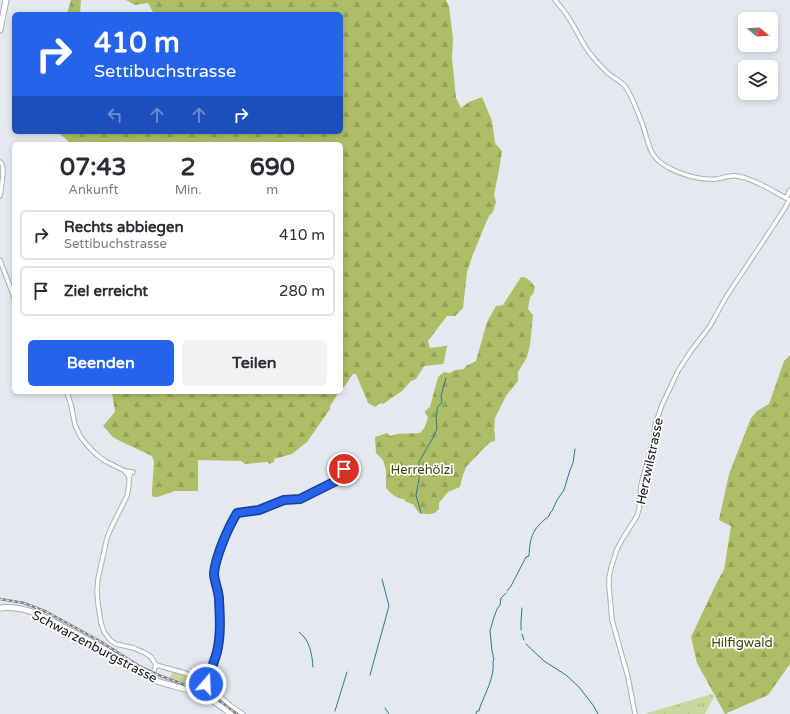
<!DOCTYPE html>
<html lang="de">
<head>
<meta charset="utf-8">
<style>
  body { margin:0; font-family:"Varela Round",sans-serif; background:#f2f2f3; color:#2b2b33; height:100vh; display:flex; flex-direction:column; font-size:15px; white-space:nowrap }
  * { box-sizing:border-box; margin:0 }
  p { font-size:13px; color:#7c7c81 }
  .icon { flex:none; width:22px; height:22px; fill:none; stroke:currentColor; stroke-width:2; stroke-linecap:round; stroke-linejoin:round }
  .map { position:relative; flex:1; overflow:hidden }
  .side { position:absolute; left:12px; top:142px; width:331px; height:252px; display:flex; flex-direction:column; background:#fff; border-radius:6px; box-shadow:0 2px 6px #0003 }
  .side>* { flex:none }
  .banner { position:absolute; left:12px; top:12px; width:331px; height:122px; border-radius:6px; box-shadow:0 2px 6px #0003; background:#2563eb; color:#fff; overflow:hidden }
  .needle { width:26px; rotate:108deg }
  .controls { position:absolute; left:738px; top:12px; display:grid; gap:8px }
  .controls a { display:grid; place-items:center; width:40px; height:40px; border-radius:6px; background:#fff; box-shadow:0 2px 6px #0003; font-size:20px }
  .pin { position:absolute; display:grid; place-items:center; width:34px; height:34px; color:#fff; margin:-17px; border:2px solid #fff; border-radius:50%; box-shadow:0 1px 4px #0007 }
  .me { position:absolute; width:44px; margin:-22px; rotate:19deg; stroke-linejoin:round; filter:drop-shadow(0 0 3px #0008) }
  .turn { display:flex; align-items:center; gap:14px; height:84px; padding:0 16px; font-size:18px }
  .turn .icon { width:52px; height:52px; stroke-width:2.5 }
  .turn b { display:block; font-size:28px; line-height:34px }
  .lanes { display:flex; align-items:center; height:38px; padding:0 16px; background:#0003; justify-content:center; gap:20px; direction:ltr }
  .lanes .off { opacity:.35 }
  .eta { display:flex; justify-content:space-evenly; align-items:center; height:68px; text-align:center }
  .eta b { font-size:24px; font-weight:800; line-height:28px }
  .action { display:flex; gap:8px; margin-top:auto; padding:8px 16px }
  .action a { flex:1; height:46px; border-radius:6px; background:#2563eb; color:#fff; font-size:16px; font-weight:800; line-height:46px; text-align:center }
  .action a+a { background:#f2f2f3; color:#2b2b33 }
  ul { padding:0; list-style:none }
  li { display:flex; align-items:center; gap:12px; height:50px; margin:0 8px 6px; padding:0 8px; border:2px solid #e1e1e2; border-radius:6px }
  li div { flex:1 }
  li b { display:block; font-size:15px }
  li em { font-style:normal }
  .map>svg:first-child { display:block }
  .built { fill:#d2dde9 }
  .grass { fill:url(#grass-tufts) }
  .forest { fill:url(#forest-firs) }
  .garden { fill:#cad79e }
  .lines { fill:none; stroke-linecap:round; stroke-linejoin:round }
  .stream { stroke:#297896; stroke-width:1 }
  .street-casing { stroke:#aaafb5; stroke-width:5.5 }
  .secondary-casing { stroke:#aaafb5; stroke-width:7 }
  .street { stroke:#fff; stroke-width:3.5 }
  .secondary { stroke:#fff; stroke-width:5 }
  .rail-casing { stroke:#7f8387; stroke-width:2.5 }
  .rail { stroke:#fff; stroke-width:1; stroke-dasharray:3; stroke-linecap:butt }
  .route-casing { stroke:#184099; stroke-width:10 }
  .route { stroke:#2563eb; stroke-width:7 }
  .labels { text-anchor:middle; stroke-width:3.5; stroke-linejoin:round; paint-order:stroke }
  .street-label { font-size:13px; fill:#151719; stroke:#fff }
  .park-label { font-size:13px; fill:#3d4700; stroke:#fff }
</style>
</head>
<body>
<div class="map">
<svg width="790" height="714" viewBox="0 0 790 714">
  <defs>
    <pattern id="grass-tufts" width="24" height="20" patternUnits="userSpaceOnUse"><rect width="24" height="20" fill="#cad79e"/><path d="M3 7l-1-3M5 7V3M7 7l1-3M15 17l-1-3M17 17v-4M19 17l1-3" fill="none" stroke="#adb888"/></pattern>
    <pattern id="forest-firs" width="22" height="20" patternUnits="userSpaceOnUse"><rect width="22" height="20" fill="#adbe66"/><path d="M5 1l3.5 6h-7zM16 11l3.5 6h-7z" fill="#94a358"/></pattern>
  </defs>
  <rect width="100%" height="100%" fill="#e4e9f0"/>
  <!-- built -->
  <path class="built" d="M0 598 24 602 47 611 98 639 143 667 154 671 158 674 196 687 207 692 218 698 239 714H235L216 700 195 690 152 675 137 667 97 641 46 613 23 604 0 600Z"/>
  <!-- grass -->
  <path class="grass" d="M712 694 714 697 705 714H644Z"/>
  <!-- forest -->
  <g class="forest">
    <path d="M71 0H81L80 14H67Z"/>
    <path d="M126 0H446L449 6 453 39 452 58 456 98 461 108 469 102 482 97 492 121 495 143 502 151 499 170 494 195 496 202 493 212 489 216 485 225 472 257 467 272 463 308 455 316H447L428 341 430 348 447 346 444 361 443 364 424 366 416 379 411 381 402 391 383 404 380 403 375 407 368 403 356 374H353L344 387 341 389V144H71L66 139 59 133 58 132H341V14H154L148 3 135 5Z"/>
    <path d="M521 277C528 277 531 282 535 287L533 294 530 297 528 309 533 315 530 345 527 357 518 372V381L506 396 495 418 494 431 495 434V441L490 442 466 467 462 478 460 487 448 492 439 503V509C434 515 427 515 419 513L413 504H411L405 501 404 499C396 499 391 493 386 488V470L383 460 376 453 375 437 387 433 390 436 397 434 420 433 425 427 428 417 425 413 426 410 430 407 438 377 444 372 450 373 455 370 464 369 466 366 476 361 487 322 496 306 503 305Z"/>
    <path d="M790 355V664L768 695 725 714 697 663 691 637 718 580 724 570 731 526 719 520 729 474 751 418 757 411 769 404 784 361Z"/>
    <path d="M112 392H339L330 406V409L307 442 292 454 274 459V462L269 464 268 462 245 464 241 461 198 460V491H175L157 497H154L152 496V491L154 462 152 456 120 441 113 437 103 426 115 412Z"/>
  </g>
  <!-- garden -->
  <path class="garden" d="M173 671 187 675 209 688 228 705 213 695 202 689 169 678Z"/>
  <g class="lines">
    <!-- stream -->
    <g class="stream">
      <path d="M421 513 416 495 419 480V462L435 434 437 428 436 418 437 412V408L442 402 441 396 446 378"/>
      <path d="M507 591 511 586 525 559 526 557 529 556C530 535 533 529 549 516L550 513 552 511 557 500 564 490 570 470 573 463 575 449"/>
      <path d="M521 630V622L522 608"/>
      <path d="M299 632C310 640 312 654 313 667"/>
      <path d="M522 634 524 640"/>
      <path d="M526 644 544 661 566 675 579 687 593 705 598 714"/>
      <path d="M370 675 389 606 382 579"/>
      <path d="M385 708 389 714"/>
      <path d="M335 711 347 672"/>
      <path d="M476 714 477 711H479L480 707C485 694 495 676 493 662L494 658 493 657V654L492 651 490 631 494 617 497 609 500 605 501 598 506 593"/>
    </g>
    <!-- street casing -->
    <g class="street-casing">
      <g id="street">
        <path d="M555 0C562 8 568 16 573 25 579 35 584 47 592 56 597 62 603 69 609 74 615 79 623 82 627 89 633 100 638 112 642 123 650 144 647 156 669 168 683 175 701 180 716 179 723 178 730 175 737 176 755 179 774 192 790 200"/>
        <path d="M0 162C1 163 2 163 2 164 5 170 1 190 0 196"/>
        <path d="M786 198 790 190"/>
        <path d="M0 260 14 297"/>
        <path d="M67 392 71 405 75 425 80 436 87 445 97 455 105 461 125 471 129 477V485L127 496 112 526 107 538 98 579 97 591 98 604 101 623 104 632 110 640 116 644 134 648 145 653 151 657 156 665 185 673 204 682 231 706 243 714"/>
        <path d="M125 471 133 472 131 473 129 477"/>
        <path d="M151 679 156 665"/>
        <path d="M206 684C210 673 214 662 217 652 221 635 220 617 219 600 219 590 214 582 214 573 216 555 227 528 237 513L259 509 284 500 303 498 334 482 337 480 344 469"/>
        <path d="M635 714 628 677 612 620 609 586V578L611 568 617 549 623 538 637 516 639 509 641 485 653 440 655 425 662 405 678 371 691 351 710 326 726 297 766 237 785 208 789 200"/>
      </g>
    </g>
    <!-- secondary casing -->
    <g class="secondary-casing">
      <g id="secondary">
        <path d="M0 30 6 0"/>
        <path d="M0 608C27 605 48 619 71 631 84 638 98 645 111 653 124 662 137 672 152 679 165 685 181 687 195 692 209 697 220 705 231 714"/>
      </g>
    </g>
    <!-- street -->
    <use href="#street" class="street"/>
    <!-- secondary -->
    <use href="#secondary" class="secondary"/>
    <!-- rail casing -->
    <g class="rail-casing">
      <path id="rail" d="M0 599 24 603 47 612 98 640 141 667 161 676 204 692 217 699 237 714"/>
    </g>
    <!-- rail -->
    <use href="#rail" class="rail"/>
  </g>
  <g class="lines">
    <!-- route casing -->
    <g class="route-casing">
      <path id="route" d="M206 684C210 673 214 662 217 652 221 635 220 617 219 600 219 590 214 582 214 573 216 555 228 528 237 513L259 510 284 500 300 499 334 482 337 480 344 469"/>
    </g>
    <!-- route -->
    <use href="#route" class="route"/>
  </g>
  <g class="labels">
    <!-- street labels -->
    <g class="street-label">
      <text transform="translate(649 461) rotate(-78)" y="5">Herzwilstrasse</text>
      <text transform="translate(95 646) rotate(28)" y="5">Schwarzenburgstrasse</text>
    </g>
    <!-- park labels -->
    <g class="park-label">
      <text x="422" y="474">Herrehölzi</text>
      <text x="742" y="647">Hilfigwald</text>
    </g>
  </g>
</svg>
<div class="controls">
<a><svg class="needle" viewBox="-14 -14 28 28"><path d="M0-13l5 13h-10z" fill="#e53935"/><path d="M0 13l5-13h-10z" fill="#7c7c81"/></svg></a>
<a><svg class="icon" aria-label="layers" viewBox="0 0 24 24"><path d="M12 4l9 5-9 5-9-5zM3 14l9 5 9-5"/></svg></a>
</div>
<div class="pin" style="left:344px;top:469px;background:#d93025"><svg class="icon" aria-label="arrive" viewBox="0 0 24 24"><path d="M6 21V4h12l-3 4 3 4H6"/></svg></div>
<svg class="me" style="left:206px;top:684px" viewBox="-20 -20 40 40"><circle r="17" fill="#2563eb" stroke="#fff" stroke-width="3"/><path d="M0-11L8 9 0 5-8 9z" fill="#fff"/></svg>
<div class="banner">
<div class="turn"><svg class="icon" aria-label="right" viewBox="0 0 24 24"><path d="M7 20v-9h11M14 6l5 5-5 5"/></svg><div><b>410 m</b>Settibuchstrasse</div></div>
<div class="lanes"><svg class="icon off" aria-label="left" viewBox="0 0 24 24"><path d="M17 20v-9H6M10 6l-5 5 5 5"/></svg><svg class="icon off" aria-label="ahead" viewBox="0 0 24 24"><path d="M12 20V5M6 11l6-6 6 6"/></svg><svg class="icon off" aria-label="ahead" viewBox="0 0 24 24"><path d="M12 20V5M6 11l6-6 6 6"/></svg><svg class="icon" aria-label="right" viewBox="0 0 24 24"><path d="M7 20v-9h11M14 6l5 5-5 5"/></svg></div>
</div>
<section class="side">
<div class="eta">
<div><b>07:43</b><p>Ankunft</p></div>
<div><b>2</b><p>Min.</p></div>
<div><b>690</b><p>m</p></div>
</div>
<ul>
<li><svg class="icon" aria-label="right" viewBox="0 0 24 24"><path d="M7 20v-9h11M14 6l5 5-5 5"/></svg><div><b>Rechts abbiegen</b><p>Settibuchstrasse</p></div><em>410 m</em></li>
<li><svg class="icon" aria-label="arrive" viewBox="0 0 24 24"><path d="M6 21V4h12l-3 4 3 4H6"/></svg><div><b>Ziel erreicht</b></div><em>280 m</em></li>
</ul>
<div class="action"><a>Beenden</a><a>Teilen</a></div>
</section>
</div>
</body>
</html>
